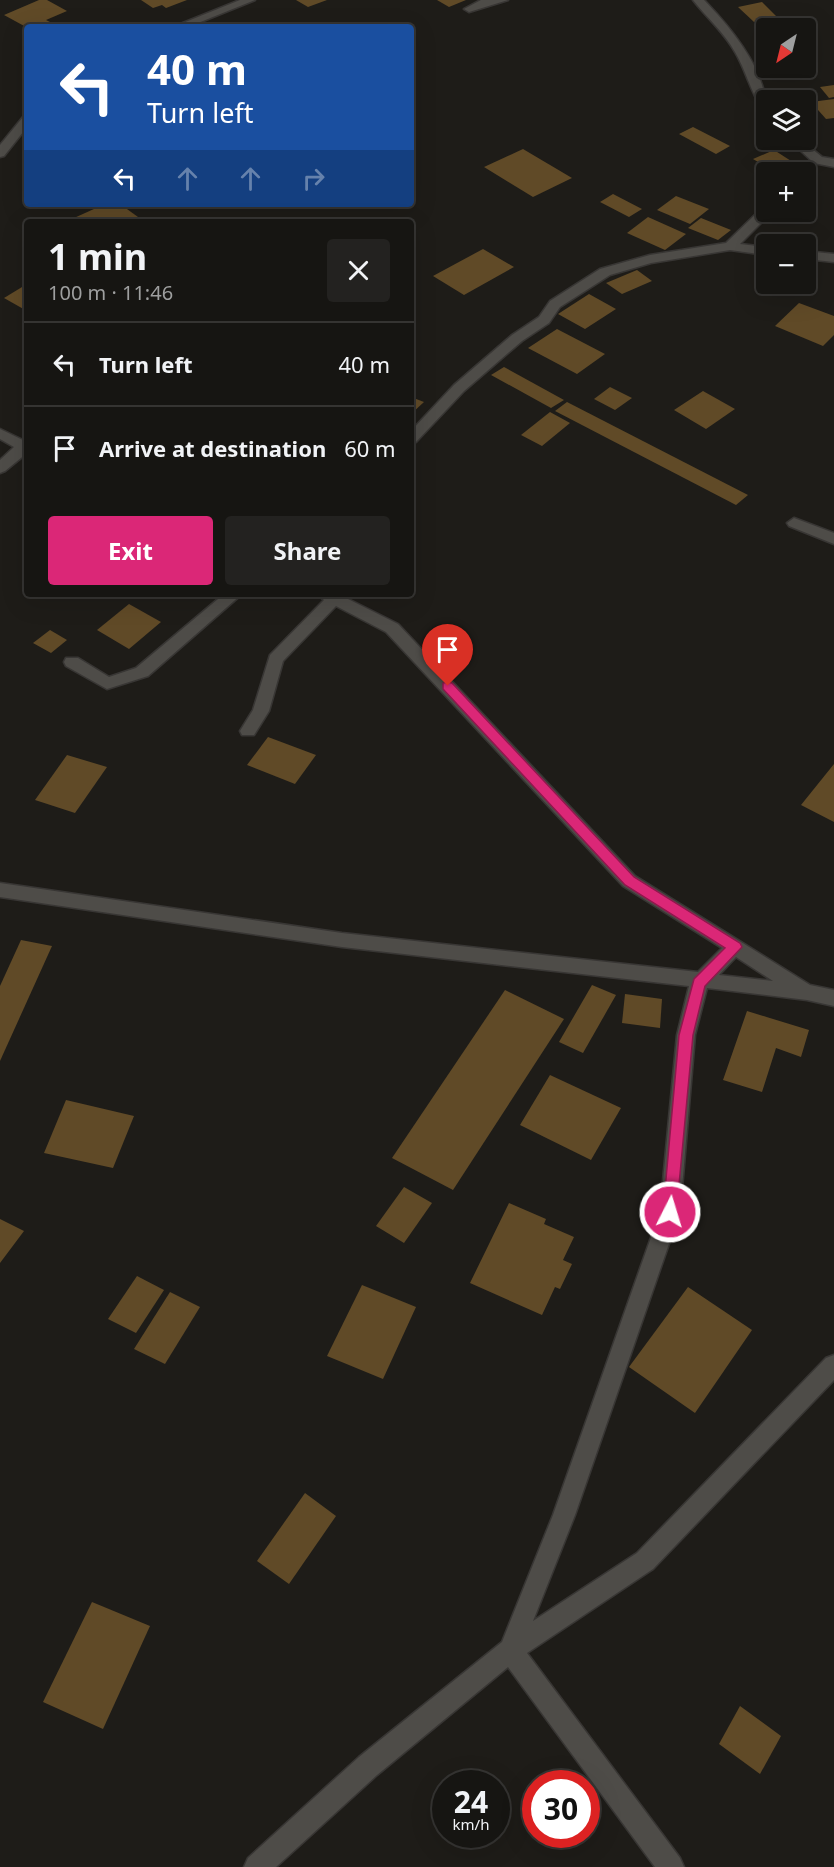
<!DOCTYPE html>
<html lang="en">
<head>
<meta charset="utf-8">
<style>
  body { margin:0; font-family:"Noto Sans",sans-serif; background:#232220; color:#f1f3f6; height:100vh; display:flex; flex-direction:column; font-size:22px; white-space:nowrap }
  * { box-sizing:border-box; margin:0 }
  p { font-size:20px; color:#9e9f9f }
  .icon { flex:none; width:33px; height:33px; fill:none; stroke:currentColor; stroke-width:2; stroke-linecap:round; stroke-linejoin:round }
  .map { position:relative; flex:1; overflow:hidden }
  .drawer { position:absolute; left:24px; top:219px; width:390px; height:378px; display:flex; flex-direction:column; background:#161512; border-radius:6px; box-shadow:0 6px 24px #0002,0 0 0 2px #353432 }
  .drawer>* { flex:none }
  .banner { position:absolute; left:24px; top:24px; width:390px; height:183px; border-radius:6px; box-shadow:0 6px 24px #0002,0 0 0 2px #353432; background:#1a4fa0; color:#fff; overflow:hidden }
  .needle { width:39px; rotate:215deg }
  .controls { position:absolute; left:756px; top:18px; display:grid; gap:12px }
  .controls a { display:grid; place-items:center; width:60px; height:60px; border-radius:6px; background:#161512; box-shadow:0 6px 24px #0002,0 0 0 2px #353432; font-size:30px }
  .speed { position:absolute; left:432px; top:1770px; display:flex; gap:12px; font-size:30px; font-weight:700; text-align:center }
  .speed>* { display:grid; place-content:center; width:78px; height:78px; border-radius:50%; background:#161512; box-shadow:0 6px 24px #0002,0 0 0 2px #353432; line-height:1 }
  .speed small { font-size:15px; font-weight:400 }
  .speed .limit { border:9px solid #d22; background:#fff; color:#111 }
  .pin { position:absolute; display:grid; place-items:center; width:51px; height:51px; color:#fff; margin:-62px -26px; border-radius:50% 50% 50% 0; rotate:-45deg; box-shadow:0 0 6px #0007 }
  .pin .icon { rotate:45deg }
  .me { position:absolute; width:66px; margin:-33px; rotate:5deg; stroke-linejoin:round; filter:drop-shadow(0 0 4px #0008) }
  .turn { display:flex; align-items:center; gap:21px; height:126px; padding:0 24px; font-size:27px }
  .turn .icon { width:78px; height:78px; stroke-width:2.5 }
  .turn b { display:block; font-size:42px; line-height:51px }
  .lanes { display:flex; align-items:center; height:57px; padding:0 24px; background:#0003; justify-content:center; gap:30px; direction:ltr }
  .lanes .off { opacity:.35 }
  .round { display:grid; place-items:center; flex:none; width:63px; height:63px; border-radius:6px; background:#232220 }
  .headline { display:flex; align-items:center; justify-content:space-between; height:102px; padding:0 24px }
  h1 { font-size:36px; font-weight:700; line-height:45px }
  .primary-button { display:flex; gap:12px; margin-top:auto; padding:12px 24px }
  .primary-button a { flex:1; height:69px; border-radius:6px; background:#db2777; color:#fff; font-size:24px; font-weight:700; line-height:69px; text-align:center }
  .primary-button a+a { background:#232220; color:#f1f3f6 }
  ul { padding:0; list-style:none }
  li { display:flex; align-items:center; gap:18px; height:84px; padding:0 24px; border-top:2px solid #353432 }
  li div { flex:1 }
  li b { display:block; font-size:22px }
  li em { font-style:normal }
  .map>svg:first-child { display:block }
  .building { fill:#604a27 }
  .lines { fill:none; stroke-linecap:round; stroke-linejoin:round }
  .minor-casing { stroke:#383634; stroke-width:3 }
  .minor { fill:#4e4c48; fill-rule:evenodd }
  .route { fill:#db2777; stroke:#8e194d; stroke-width:1.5 }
</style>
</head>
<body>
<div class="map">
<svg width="834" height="1867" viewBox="0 0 834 1867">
  <rect width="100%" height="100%" fill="#1e1c18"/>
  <!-- building -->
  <g class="building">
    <path d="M39 0H47L67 11 46 20 50 22 38 27H26L4 15Z"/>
    <path d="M141 0H187L166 8 162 5 153 8Z"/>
    <path d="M296 0H327L308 7Z"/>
    <path d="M437 0H466L449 7Z"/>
    <path d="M762 2 778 18 754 22 738 7Z"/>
    <path d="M834 85V97L829 98 820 87Z"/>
    <path d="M834 99V118L826 119 811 102Z"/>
    <path d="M693 127 730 146 716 154 679 134Z"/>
    <path d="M523 149 572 178 533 197 484 167Z"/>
    <path d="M774 150 802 168 791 172H775L753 159Z"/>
    <path d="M613 194 642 209 629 217 600 202Z"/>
    <path d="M676 196 709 209 690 224 657 210Z"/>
    <path d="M105 204H120L138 217 126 222H80L74 218Z"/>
    <path d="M648 217 686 234 665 250 627 233Z"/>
    <path d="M701 218 731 230 718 240 688 228Z"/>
    <path d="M483 249 514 267 464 295 433 276Z"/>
    <path d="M637 270 652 281 622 294 606 283Z"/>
    <path d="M27 284V311L4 298Z"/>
    <path d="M589 294 616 309 585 329 558 314Z"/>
    <path d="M799 303 834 316V335L823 346 775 326Z"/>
    <path d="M557 329 605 354 577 374 528 348Z"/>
    <path d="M504 367 564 400 551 408 491 375Z"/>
    <path d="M610 387 632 398 615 410 594 399Z"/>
    <path d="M703 391 735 409 706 429 674 410Z"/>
    <path d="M411 397 424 402 411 414Z"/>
    <path d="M567 402 748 495 736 505 555 411Z"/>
    <path d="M550 412 570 423 542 446 521 435Z"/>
    <path d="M129 604 161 622 129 649 97 630Z"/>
    <path d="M50 630 67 640 51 653 33 643Z"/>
    <path d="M268 737 316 755 295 784 247 765Z"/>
    <path d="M67 755 107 767 75 813 35 800Z"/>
    <path d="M834 764V822L801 805Z"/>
    <path d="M21 940 52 946 0 1061V986Z"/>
    <path d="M592 985 616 995 583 1053 559 1042Z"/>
    <path d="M505 990 564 1019 453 1190 392 1158Z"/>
    <path d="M625 994 662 999 660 1028 622 1023Z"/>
    <path d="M747 1011 809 1030 801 1057 776 1048 762 1092 723 1080Z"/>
    <path d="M550 1075 621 1108 591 1160 520 1125Z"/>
    <path d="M66 1100 134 1116 113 1168 44 1153Z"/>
    <path d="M404 1187 432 1203 404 1243 376 1226Z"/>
    <path d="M509 1203 546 1219 544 1224 574 1237 563 1260 572 1264 560 1289 555 1287 542 1315 470 1283Z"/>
    <path d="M0 1219 24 1231 0 1263Z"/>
    <path d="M137 1276 164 1290 136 1333 108 1319Z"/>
    <path d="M362 1285 416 1307 383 1379 327 1356Z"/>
    <path d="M688 1287 752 1330 695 1413 629 1367Z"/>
    <path d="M170 1292 200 1307 165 1364 134 1349Z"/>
    <path d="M305 1493 336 1516 289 1584 257 1561Z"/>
    <path d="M92 1602 150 1626 103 1729 43 1702Z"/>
    <path d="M740 1706 781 1736 760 1774 719 1744Z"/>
  </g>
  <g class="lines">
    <!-- minor casing -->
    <g class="minor-casing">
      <g id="minor">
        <path d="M240 0H255L188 27H173Z"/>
        <path d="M481 0H508L469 12 464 9Z"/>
        <path d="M693 0H704C732 29 766 70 766 109L762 108C750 91 746 70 735 52 724 32 707 18 693 0Z"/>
        <path d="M27 116V127L4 156 0 157V145L23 117Z"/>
        <path d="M789 140H801L822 157 834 159V167L814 163Z"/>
        <path d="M766 207V212H772L740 244 766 247V255L730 250 651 263 610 275 560 307 549 323 522 341 464 391 416 442 411 443V431L454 385 512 335 539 317 550 301 600 269 650 255 726 243 762 208Z"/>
        <path d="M806 251 834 254V262L806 259Z"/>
        <path d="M0 429 27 442V453L5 471 0 473V460L14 447 0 439Z"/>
        <path d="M794 518 834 533V544L789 526 787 523Z"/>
        <path d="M224 594H242L148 676 107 689 66 666 64 662 66 658H78L109 677 136 668Z"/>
        <path d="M317 594H338L398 624 635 876 810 985 834 990V1006L807 1000 707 988 695 1035 680 1212 575 1515 533 1621 637 1553 826 1358 834 1355V1380L653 1569 527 1653 680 1858 684 1867H655L508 1667 377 1775 276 1867H244L248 1858 359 1757 502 1642 553 1515 660 1212 677 1035 689 986 342 947 0 897V883L342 933 698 972 722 948 623 886 386 632 336 606 283 661 269 711 254 735H242L240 731 253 710 270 655 324 600ZM736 957 773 981 719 975Z"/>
      </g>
    </g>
    <!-- minor -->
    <use href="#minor" class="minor"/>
  </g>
  <!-- route -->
  <path class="route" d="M448 682 452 683 634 877 740 943 742 947 705 986 693 1035 676 1217 670 1219 665 1217 663 1212 679 1035 694 979 725 948 625 885 443 689V683Z"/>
</svg>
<div class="controls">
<a><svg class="needle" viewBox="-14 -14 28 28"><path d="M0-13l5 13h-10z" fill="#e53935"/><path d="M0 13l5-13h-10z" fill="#9e9f9f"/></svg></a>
<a><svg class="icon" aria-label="layers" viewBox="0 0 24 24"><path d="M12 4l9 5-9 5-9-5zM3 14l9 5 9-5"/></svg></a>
<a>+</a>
<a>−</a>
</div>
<div class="speed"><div>24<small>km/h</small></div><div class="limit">30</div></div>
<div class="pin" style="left:448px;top:686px;background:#d93025"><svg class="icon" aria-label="arrive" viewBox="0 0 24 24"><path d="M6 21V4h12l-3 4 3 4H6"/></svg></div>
<svg class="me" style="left:670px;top:1212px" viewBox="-20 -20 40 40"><circle r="17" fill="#db2777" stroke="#fff" stroke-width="3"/><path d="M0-11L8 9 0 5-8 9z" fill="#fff"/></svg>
<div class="banner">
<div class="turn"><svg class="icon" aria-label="left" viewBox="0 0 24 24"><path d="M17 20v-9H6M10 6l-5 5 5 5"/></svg><div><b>40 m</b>Turn left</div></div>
<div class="lanes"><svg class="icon" aria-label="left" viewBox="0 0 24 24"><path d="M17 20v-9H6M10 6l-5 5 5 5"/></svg><svg class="icon off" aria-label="ahead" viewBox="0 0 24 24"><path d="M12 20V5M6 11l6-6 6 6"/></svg><svg class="icon off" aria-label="ahead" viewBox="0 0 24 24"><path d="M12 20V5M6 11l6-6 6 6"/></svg><svg class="icon off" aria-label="right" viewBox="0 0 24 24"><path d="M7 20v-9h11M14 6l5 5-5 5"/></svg></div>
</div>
<section class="drawer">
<div class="headline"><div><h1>1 min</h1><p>100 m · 11:46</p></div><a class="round"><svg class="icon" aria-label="close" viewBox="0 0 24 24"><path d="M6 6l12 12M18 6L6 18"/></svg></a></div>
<ul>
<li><svg class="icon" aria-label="left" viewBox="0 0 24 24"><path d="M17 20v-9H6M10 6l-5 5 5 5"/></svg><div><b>Turn left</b></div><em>40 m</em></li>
<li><svg class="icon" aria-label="arrive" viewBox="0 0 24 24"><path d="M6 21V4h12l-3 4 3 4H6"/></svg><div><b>Arrive at destination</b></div><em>60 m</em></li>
</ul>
<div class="primary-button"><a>Exit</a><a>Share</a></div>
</section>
</div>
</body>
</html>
